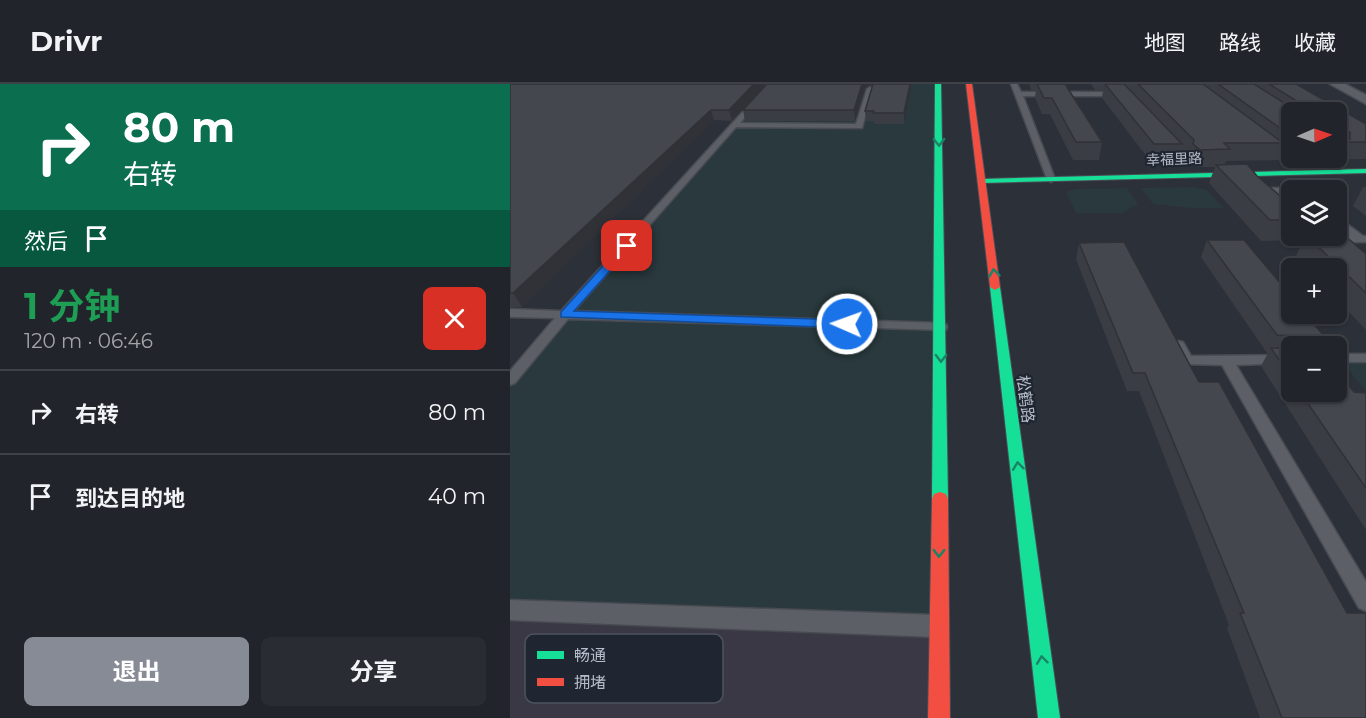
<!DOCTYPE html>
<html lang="zh">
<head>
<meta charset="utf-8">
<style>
  body { margin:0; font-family:Montserrat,"Noto Sans SC",sans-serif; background:#292c32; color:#f1f3f6; height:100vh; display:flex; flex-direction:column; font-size:22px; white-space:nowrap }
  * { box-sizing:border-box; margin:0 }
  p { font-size:20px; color:#a2a4a8 }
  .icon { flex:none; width:33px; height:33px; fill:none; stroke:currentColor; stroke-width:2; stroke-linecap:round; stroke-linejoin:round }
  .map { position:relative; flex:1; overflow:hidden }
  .side { display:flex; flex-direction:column; background:#21242a; width:510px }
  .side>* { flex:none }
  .banner { background:#0b6e4f; color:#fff; overflow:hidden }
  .needle { width:39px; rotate:88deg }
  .controls { position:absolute; left:771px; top:18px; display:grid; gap:12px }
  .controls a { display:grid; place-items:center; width:66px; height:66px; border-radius:9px; background:#21242a; box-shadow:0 2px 4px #0004,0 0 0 2px #3e4147; font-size:30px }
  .pin { position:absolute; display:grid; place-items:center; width:51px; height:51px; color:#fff; margin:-26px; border-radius:12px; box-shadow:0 3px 9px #0006 }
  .me { position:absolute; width:66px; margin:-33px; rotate:272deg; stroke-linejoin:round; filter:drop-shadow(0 0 4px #0008) }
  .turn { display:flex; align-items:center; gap:21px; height:126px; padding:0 24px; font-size:27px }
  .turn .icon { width:78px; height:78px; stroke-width:2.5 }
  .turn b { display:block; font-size:42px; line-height:51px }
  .then { display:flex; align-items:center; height:57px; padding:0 24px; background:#0003; gap:12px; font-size:22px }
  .round { display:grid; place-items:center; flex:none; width:63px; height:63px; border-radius:9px; background:#292c32 }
  .summary { display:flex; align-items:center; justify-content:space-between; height:102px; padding:0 24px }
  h1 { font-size:36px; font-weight:700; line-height:45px; color:#1e9e55 }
  .primary-button { display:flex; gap:12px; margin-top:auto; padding:12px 24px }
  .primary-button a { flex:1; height:69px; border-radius:9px; background:#868b96; color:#fff; font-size:24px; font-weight:700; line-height:69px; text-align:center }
  .primary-button a+a { background:#292c32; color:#f1f3f6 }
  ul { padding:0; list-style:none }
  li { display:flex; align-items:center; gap:18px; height:84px; padding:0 24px; border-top:2px solid #3e4147 }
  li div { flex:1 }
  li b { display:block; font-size:22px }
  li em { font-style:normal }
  header { display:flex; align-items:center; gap:36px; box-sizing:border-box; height:84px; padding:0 30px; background:#21242a; border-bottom:2px solid #3e4147 }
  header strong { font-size:28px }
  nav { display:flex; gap:33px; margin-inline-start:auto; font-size:21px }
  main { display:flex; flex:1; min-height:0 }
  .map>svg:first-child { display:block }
  .medical { fill:#393844 }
  .green { fill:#29393d }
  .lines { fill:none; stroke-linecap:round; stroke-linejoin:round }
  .lane-casing { stroke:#484b51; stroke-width:3 }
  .street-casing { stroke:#484b51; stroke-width:3 }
  .fast-casing { stroke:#494d55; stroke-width:2 }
  .jam-casing { stroke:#494d55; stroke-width:2 }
  .lane { fill:#5c5f66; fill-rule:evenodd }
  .street { fill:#5c5f66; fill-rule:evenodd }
  .fast { fill:#16e098; fill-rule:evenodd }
  .jam { fill:#f24e42; fill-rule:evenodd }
  .wall { fill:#3a3d43; fill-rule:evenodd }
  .shaded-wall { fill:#303237 }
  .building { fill:#44474e; stroke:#303237; stroke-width:1.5; fill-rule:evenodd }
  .oneway { stroke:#1a8365 }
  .route { fill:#1a73e8; stroke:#114b97; stroke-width:1.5 }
  .labels { text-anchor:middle; stroke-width:4.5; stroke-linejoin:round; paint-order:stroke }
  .far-street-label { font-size:14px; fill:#b7bcc8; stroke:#1f2632 }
  .street-label { font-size:16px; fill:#b7bcc8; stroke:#1f2632 }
  .key { fill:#1f2632; stroke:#4d535f; stroke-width:1.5 }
  .key-label { font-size:16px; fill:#b7bcc8 }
</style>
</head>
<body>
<header>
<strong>Drivr</strong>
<nav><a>地图</a><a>路线</a><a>收藏</a></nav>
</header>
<main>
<section class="side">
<div class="banner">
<div class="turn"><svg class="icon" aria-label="right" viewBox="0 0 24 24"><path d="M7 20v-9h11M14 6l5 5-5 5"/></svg><div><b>80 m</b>右转</div></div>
<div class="then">然后<svg class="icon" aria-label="arrive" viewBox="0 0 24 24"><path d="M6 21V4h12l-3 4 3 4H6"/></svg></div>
</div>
<div class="summary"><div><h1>1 分钟</h1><p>120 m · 06:46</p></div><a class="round" style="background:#d93025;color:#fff"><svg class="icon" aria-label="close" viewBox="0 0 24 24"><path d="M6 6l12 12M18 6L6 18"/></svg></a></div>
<ul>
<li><svg class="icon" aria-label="right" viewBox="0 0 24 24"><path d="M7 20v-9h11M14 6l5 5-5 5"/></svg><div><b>右转</b></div><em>80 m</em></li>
<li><svg class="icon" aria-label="arrive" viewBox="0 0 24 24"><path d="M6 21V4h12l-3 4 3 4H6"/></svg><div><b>到达目的地</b></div><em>40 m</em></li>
</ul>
<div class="primary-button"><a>退出</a><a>分享</a></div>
</section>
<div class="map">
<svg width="856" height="634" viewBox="0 0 856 634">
  <rect width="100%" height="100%" fill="#2c3038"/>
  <!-- medical -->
  <path class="medical" d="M0 526 428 542 429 634H0Z"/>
  <!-- green -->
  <g class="green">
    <path d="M261 0H428V542L0 526V296Z"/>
    <path d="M684 103 697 106 714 124H681L643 120 631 104Z"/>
    <path d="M617 104 628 120 612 129H566L556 108 566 105Z"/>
    <path d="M856 277V307L835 282 841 278Z"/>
  </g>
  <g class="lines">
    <!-- lane casing -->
    <g class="lane-casing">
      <g id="lane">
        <path d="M258 0H264L230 39 346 40 357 5 360 3 363 5 352 44 226 43 64 227 431 239 436 240 437 243 436 246 58 235 5 299 0 301V287L45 234 0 233V225L51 227Z"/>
        <path d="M501 0H507L511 8H611L614 10 611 12H513L545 95 541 98 537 95Z"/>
        <path d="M652 54H658L676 73V77H670L652 58Z"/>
        <path d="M744 104H782L786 106H782V110L741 109V105Z"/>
        <path d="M826 132 853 152H856V158L796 159 786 152H840L826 140Z"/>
        <path d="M668 257 673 258 681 272 782 271V279L726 281 856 498V527L849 524 712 281 672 280 661 261Z"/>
        <rect x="826" y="270" width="30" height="8"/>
        <path d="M0 516 426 531 434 535 437 542 434 549 426 553 0 536Z"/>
      </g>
    </g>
    <!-- street casing -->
    <g class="street-casing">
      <path id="street" d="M820 0H835L856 11V20Z"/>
    </g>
    <!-- fast casing -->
    <g class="fast-casing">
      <g id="fast">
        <path d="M425 0H431L438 415 436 420 430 422 424 420 422 415Z"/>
        <path d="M856 85V89L472 99 468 97 472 95Z"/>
        <path d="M485 200 490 203 550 634H528L480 203Z"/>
      </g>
    </g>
    <!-- jam casing -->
    <g class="jam-casing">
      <g id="jam">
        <path d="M456 0H462L490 203 485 206 480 203Z"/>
        <path d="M430 408 436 410 438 415 440 634H418L422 415 424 410Z"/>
      </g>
    </g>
    <!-- lane -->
    <use href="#lane" class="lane"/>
    <!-- street -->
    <use href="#street" class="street"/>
    <!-- fast -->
    <use href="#fast" class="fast"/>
    <!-- jam -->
    <use href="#jam" class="jam"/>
  </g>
  <!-- wall -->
  <g class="wall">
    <path d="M0 0H255L222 37 204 36 12 223H0Z"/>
    <path d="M257 0H402L394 40H364V37H356L355 27 363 3 361 1 355 4 345 37H235L233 26Z"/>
    <path d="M519 0H555L592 58 589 76H563L540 30H532L525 14 526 6H521Z"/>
    <path d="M581 0H786L856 40V75L716 77 715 81 747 92 782 122V152H791L788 156 751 157 699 99 705 83H685L678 77 679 73 671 65 667 77H640L592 14 593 6H585ZM782 28H826V74H782Z"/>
    <path d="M853 103H856V132L843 122Z"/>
    <path d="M796 152 856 170V246L826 214V184H798L786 172Z"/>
    <path d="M697 156 814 252 808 262H782V308L856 309V446L751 282 758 269H757L691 173Z"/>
    <path d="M569 159 856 634H750L717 544 719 541 629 307H617L566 175Z"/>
  </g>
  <!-- shaded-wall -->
  <g class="shaded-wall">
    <path d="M244 0H255L222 37 219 26Z"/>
    <path d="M352 0H361V1L355 4 345 37 344 26Z"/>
    <path d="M400 0H402L394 40V29Z"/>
    <path d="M201 26 204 36 12 223 3 209Z"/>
  </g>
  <!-- building -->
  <g class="building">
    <path d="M0 0H244L219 26H201L3 209H0Z"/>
    <path d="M257 0H352L344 26H233Z"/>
    <path d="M363 0H400L394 29H363L364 27H355Z"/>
    <path d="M527 0H555L592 58H566L542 14H534Z"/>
    <path d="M595 0H614L672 60H644Z"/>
    <path d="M628 0H693L769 56H778L777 49 708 0H744L787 27H790V19L759 0H786L856 40V58H826V28H782V59H714L720 65 690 66 683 60 684 56ZM833 48H840V55H833Z"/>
    <path d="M737 80 747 92 782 122V136H760L706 81Z"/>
    <path d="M826 151H834L856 170V209L797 152Z"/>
    <path d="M697 156H734L782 213V230H795L814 252H800L808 262H793L795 261 794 252 767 251Z"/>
    <path d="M614 158 689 298H709L837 529H856V634H772L730 529H734L635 289H623L569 159Z"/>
    <path d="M761 264H782V295Z"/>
    <path d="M826 286 844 308 856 309V404L790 308H826Z"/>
  </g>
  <!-- one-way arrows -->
  <defs><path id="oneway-chevron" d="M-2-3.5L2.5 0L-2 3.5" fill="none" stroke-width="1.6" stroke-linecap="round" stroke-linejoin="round" transform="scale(1.5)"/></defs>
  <g class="oneway">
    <use href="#oneway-chevron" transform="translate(429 58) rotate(89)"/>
    <use href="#oneway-chevron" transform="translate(484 189) rotate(-97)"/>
    <use href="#oneway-chevron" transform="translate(431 274) rotate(91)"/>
    <use href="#oneway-chevron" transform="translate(508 382) rotate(-97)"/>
    <use href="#oneway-chevron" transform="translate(429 469) rotate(91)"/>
    <use href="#oneway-chevron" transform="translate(532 576) rotate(-97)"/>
  </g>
  <!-- route -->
  <path class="route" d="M113 160 122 162 64 227 337 236 343 240 337 244 51 233V228Z"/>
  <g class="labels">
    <!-- far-street labels -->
    <g class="far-street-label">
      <text transform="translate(664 75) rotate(-2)" y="5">幸福里路</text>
    </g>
    <!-- street labels -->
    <g class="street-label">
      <text transform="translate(516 315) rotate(83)" y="6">松鹤路</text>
    </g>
  </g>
  <!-- legend -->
  <rect x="15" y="550" width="198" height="69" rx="9" class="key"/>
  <rect x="27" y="567" width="27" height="8" fill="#16e098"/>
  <rect x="27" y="594" width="27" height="8" fill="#f24e42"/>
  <g class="key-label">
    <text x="64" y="577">畅通</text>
    <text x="64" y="604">拥堵</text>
  </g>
</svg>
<div class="controls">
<a><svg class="needle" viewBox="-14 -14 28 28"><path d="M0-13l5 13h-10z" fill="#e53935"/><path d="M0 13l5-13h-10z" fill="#a2a4a8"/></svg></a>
<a><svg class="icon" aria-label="layers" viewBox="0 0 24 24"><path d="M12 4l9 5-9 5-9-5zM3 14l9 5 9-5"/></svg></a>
<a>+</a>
<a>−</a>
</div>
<div class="pin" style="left:117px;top:162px;background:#d93025"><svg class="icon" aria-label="arrive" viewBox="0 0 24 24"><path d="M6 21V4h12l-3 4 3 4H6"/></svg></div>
<svg class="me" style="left:337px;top:240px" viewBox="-20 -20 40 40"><circle r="17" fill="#1a73e8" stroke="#fff" stroke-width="3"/><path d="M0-11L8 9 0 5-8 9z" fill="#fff"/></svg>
</div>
</main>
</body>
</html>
